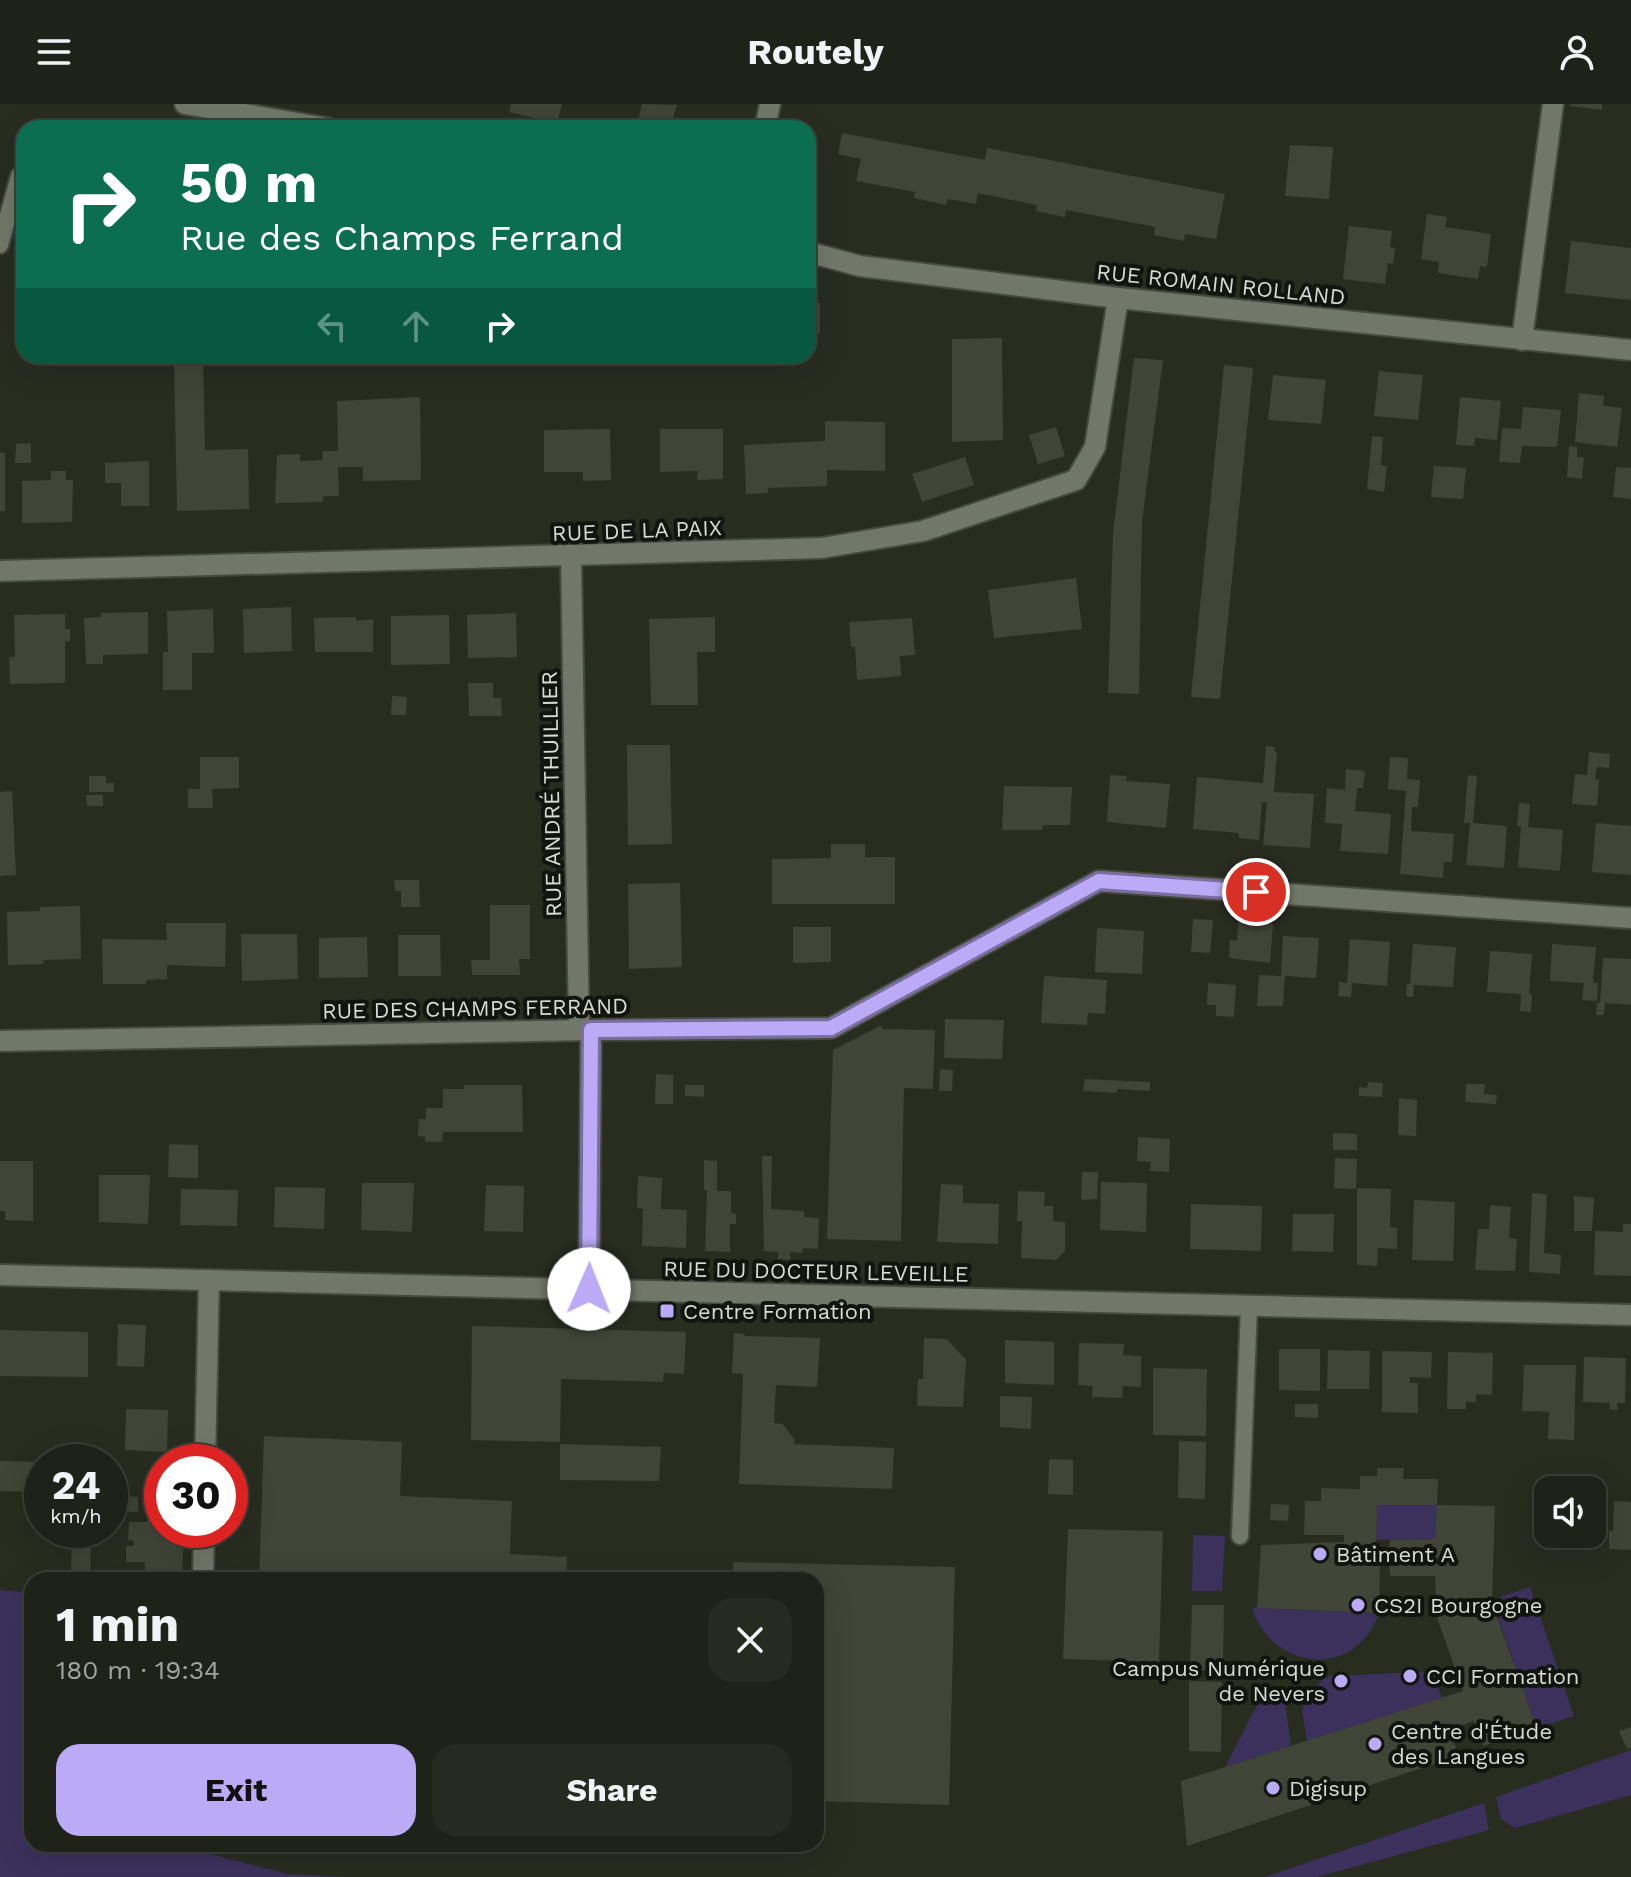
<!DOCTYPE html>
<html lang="en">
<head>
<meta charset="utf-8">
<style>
  body { margin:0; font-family:"Work Sans",sans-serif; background:#262a21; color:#f1f3f6; height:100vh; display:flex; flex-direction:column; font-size:30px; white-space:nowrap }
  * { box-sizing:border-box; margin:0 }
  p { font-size:26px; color:#a1a4a2 }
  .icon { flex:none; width:44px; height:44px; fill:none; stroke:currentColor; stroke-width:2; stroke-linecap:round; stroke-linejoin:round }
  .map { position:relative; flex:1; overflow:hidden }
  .side { position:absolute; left:24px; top:1468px; width:800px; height:280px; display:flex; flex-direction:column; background:#1e2218; border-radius:24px; box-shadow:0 8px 32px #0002,0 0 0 2px #3c3f37 }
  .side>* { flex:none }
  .guide { position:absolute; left:16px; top:16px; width:800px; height:244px; border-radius:24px; box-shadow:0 8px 32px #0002,0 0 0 2px #3c3f37; background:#0b6e4f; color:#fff; overflow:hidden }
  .tools { position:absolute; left:1534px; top:1372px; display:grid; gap:16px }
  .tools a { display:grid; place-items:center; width:72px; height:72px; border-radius:16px; background:#1e2218; box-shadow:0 8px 32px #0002,0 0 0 2px #3c3f37; font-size:40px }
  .speed { position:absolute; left:24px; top:1340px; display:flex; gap:16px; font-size:40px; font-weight:700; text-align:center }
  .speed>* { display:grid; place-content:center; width:104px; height:104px; border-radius:50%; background:#1e2218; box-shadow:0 8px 32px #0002,0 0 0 2px #3c3f37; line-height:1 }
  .speed small { font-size:20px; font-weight:400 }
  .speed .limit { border:12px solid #d22; background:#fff; color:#111 }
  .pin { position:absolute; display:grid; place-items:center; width:68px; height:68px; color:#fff; margin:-34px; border:4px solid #fff; border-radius:50%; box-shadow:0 2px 8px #0007 }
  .me { position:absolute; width:88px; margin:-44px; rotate:1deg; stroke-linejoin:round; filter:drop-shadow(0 0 6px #0008) }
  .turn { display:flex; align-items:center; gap:28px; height:168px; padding:0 32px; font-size:36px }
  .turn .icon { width:104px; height:104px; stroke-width:2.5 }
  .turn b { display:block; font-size:56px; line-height:68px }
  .lanes { display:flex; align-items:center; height:76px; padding:0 32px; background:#0003; justify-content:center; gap:40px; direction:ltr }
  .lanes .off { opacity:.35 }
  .round { display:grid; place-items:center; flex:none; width:84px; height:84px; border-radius:24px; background:#262a21 }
  .head { display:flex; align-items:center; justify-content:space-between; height:136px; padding:0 32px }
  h1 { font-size:48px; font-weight:700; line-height:60px }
  .button { display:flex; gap:16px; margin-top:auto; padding:16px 32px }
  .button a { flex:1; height:92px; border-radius:24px; background:#bbaaf6; color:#111; font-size:32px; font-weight:700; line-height:92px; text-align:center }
  .button a+a { background:#262a21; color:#f1f3f6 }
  header { display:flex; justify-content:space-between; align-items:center; height:104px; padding:0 32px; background:#1e2218; font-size:36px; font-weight:700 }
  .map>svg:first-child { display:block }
  .green { fill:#3c315c }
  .building { fill:#404537 }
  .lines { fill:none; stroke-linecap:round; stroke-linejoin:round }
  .service-casing { stroke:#45493e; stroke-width:20 }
  .minor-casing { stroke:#45493e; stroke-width:24 }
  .service { stroke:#727869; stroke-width:16 }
  .minor { stroke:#727869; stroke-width:20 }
  .route-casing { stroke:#7a6ea0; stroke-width:20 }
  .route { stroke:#bbaaf6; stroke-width:14 }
  .poi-dot { fill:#bbaaf6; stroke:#12140f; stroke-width:3 }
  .labels { text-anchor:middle; stroke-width:8; stroke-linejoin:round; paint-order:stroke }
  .street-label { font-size:22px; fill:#d8dcd3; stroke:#12140f }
  .poi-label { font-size:22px; fill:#d8dcd3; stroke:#12140f; text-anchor:start }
</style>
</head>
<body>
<header><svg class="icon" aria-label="menu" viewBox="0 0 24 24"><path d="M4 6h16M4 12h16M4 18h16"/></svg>Routely<svg class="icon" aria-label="person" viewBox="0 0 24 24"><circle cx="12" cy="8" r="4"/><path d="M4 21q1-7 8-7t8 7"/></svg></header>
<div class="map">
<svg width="1631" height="1773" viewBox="0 0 1631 1773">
  <rect width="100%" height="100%" fill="#282d20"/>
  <!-- green -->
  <g class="green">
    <path d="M1377 1401H1437L1435 1435 1376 1436Z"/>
    <path d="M1193 1431 1225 1432 1222 1487H1192Z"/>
    <path d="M1530 1483 1574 1612 1537 1624 1492 1496Z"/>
    <path d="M0 1486 32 1489V1740H171L288 1770 348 1773H0Z"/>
    <path d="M1252 1504H1257L1379 1509C1356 1576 1272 1567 1252 1504Z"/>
    <path d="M1423 1568 1434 1574 1442 1594 1307 1637 1302 1606 1312 1587 1322 1576 1330 1572Z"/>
    <path d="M1275 1594 1285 1598 1291 1642 1225 1663 1257 1601 1262 1596Z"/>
    <path d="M1631 1646V1691L1515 1724 1501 1715 1496 1693Z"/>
    <path d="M1484 1699 1489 1726 1317 1773H1265Z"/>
  </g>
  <!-- building -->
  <g class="building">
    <path d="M511 0H562L557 19 509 8Z"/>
    <path d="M642 0 677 1 670 24 637 21Z"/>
    <path d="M1570 0H1602V6L1569 2Z"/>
    <path d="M842 29 985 56 987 44 1225 90 1216 135 1185 130 1184 137 1154 131 1155 123 1066 106 1065 113 1036 107 1037 101 978 89 976 100 948 95 946 101 914 94 915 88 856 77 861 55 838 50Z"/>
    <path d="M1290 41 1333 43 1329 95 1285 92Z"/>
    <path d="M1427 110 1447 113 1445 123 1491 130 1487 163 1480 162 1478 175 1438 169 1439 158 1421 155Z"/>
    <path d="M1349 122 1392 127 1390 143 1395 144 1393 160 1388 159 1385 180 1343 175Z"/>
    <path d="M1571 137 1631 144V196L1565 189Z"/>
    <path d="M820 199V229H808V200Z"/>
    <path d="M1002 234 1003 336 952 338V235Z"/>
    <path d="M174 252H203L205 346 248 345 249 405 177 407Z"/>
    <path d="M1134 254 1163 256 1142 417 1139 590 1108 589 1113 429Z"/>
    <path d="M1224 261 1253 264 1220 595 1191 593Z"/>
    <path d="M1379 267 1423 271 1418 316 1374 312Z"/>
    <path d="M1273 271 1326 276 1321 320 1268 316Z"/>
    <path d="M1579 289 1604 292 1603 302 1622 304 1617 343 1575 338Z"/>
    <path d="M420 293 421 376 363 377V363H338L339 392H323V398L275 399 277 351 300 350V357L322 356 323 347H338L337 297Z"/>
    <path d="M1460 293 1501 297 1497 336 1475 334 1474 342 1456 341Z"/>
    <path d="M1523 303 1561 306 1557 343 1522 342 1520 359 1499 358 1502 324 1521 325Z"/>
    <path d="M825 317 885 318V367L827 366V382L768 384V389L746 390 744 341 825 337Z"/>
    <path d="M1056 323 1065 352 1038 360 1029 331Z"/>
    <path d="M610 325 611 376 583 377V368H544V326Z"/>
    <path d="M660 325H723V375L697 376 698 367 660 368Z"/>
    <path d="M1372 332 1383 333 1381 361 1387 362 1384 388 1367 385Z"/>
    <path d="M31 339V359H15L16 340Z"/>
    <path d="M1569 342 1577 343V353H1584L1582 375 1567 373Z"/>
    <rect x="0" y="349" width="5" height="58"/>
    <path d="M965 353 974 381 922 398 912 370Z"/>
    <path d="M149 357V402H121V379H105V359Z"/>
    <path d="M1434 362 1466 364 1463 395 1431 393Z"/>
    <path d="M1616 363 1631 364V395L1613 393Z"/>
    <path d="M51 367H66V376H73L72 418 22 419V377L51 376Z"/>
    <path d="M1076 474 1082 525 994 534 988 486Z"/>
    <path d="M291 503 292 547 244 549 243 505Z"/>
    <path d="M213 505 214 549H192V586H163V548H168L167 507Z"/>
    <path d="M148 508V550L103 551V560H86L84 514 101 513V509Z"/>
    <path d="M516 509 517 553 468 554 467 511Z"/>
    <path d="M65 510V525H70V537L65 538V579L10 580 9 553H15L14 511Z"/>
    <path d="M449 511 450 560 391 561V512Z"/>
    <path d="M356 513V517L373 515V548H315L314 514Z"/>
    <path d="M715 513V548H697L698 601H651L649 515Z"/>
    <path d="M912 514 915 551 900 552 901 572 857 576 855 543H851L849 518Z"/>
    <path d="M468 579H493V594H501L502 612H469Z"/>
    <path d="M392 592 407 593 406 611H391Z"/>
    <path d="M627 641H670L672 740 628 741Z"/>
    <path d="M1266 642 1275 643V648H1277L1274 688 1314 690 1310 744 1263 741 1267 698H1262L1259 736 1239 734V729L1193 725 1197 673 1263 679Z"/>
    <path d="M1589 648 1610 650 1609 664 1597 663 1595 675H1599L1597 702 1572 700 1575 670 1587 671Z"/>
    <path d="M200 653H239V684L212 685 213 704H188V685H200Z"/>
    <path d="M1390 653 1408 654 1407 675 1420 676 1418 703H1412L1411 727 1454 730 1452 758H1444L1443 774 1400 770 1406 687 1388 685Z"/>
    <path d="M1346 665 1365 667 1363 684H1357L1355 707 1391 710 1388 750 1340 747 1342 720 1325 719 1327 684 1345 686Z"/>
    <path d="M1110 671 1127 672 1126 677 1170 680 1166 724 1107 718Z"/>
    <path d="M1468 671 1477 672 1473 719 1507 722 1504 764 1466 761 1470 719H1464Z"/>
    <path d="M89 672H106V679H114V688H89Z"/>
    <path d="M1004 682 1072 683 1070 721H1043L1042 726H1002Z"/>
    <path d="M12 687 16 771 0 772V688Z"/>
    <path d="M86 691H103V702H87Z"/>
    <path d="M1519 699 1530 700 1528 723 1563 726 1560 767 1518 763 1521 722H1517Z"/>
    <path d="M1596 719 1631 722V771L1592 768Z"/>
    <path d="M831 740H865V753H895V800H772V755L831 754Z"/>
    <path d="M394 776H419L420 803H401V787H395Z"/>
    <path d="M680 779 682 863 629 865 628 780Z"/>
    <path d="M490 801H530V855H519L520 871H472L471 856H490Z"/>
    <path d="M80 802 81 855 43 856 44 860 8 861 7 808 40 807V803Z"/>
    <path d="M1193 815 1213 816 1210 849 1191 848Z"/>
    <path d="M1238 818 1273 820 1270 859 1229 854 1230 836 1237 837Z"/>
    <path d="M166 819H226L225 863 167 861V875L146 876V880H103L102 835 167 836Z"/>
    <path d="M793 823H831V858L793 859Z"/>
    <path d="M1097 824 1144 827 1142 870 1095 868Z"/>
    <path d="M241 830H297L298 875 242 877Z"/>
    <path d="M398 831H440L441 872H398Z"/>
    <path d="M1283 832 1319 834 1316 874 1285 872 1283 902H1257L1259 871 1281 872Z"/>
    <path d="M367 833 368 873 319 874V834Z"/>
    <path d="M1350 835 1390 838 1387 882 1352 879 1351 893 1338 892 1339 878 1347 879Z"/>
    <path d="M1413 840 1456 843 1453 883 1414 881 1413 893 1406 892 1407 880H1410Z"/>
    <path d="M1552 840 1596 843 1593 878 1598 879 1597 897 1582 896 1584 879 1550 877Z"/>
    <path d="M1490 847 1532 850 1529 890H1532L1531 908 1520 907 1521 890 1487 888Z"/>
    <path d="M1603 854 1631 855V901L1605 899 1604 911H1596L1597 898 1600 899Z"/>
    <path d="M1044 872 1107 876 1105 910 1088 909 1087 921 1041 919Z"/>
    <path d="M1208 879 1236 881 1234 913 1216 912V901H1207Z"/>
    <path d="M945 915 1004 916 1002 955 944 954Z"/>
    <path d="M882 921 881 925 935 926 933 985 904 984 901 1137 827 1135 833 946Z"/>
    <path d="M940 965 953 966 952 987H939Z"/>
    <path d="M656 970 673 971V1000H655Z"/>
    <path d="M1085 975 1150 978V987L1117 985V989L1083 987Z"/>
    <path d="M1368 978 1383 979 1382 993 1359 992V983L1367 984Z"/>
    <path d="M1466 980H1485L1484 990 1497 991 1496 1000 1465 998Z"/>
    <path d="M464 981H522L523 1028H443L442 1038H425V1033L418 1032 419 1015H426V1004H443V985H464Z"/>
    <path d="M685 981H704V993L685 992Z"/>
    <path d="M1399 994 1417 996 1416 1032 1398 1031Z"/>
    <path d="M1333 1029 1357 1030V1046H1333Z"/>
    <path d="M1138 1033 1170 1035 1169 1068 1150 1067 1151 1058 1137 1057Z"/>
    <path d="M169 1040 198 1041V1074L168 1073Z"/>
    <path d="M762 1052H772L771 1105 804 1107V1113L819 1114 818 1145 803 1144 802 1149 790 1148V1156L778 1155V1148L764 1147Z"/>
    <path d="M1335 1054 1357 1055 1356 1085 1334 1084Z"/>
    <path d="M704 1056 717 1057V1087H731V1109L736 1110V1120H730V1148L705 1147 707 1086H704Z"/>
    <path d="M0 1057H33V1117L5 1116V1107H0Z"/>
    <path d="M1082 1068H1098L1097 1095 1081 1096Z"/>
    <path d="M99 1071H150L148 1120 99 1118Z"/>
    <path d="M638 1072 662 1074 661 1105 687 1106 686 1144 642 1142 643 1105 637 1104Z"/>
    <path d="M1101 1078 1147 1079 1146 1128 1100 1126Z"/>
    <path d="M362 1079H414L412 1128 361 1126Z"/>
    <path d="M941 1080 963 1081V1099L999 1100 998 1140 937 1138Z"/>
    <path d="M486 1081 524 1082 523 1128 484 1127Z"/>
    <path d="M275 1083 325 1084 324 1125 274 1123Z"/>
    <path d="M1357 1084 1391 1085 1390 1123 1397 1124V1145L1378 1144 1377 1162 1357 1161Z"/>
    <path d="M181 1085 238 1086 237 1122 180 1121Z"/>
    <path d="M1018 1087 1045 1088 1044 1102H1053V1117L1065 1118V1147L1056 1156 1021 1154 1022 1117H1017Z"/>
    <path d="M1532 1089 1547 1090 1544 1149 1561 1151 1560 1170 1529 1168Z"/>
    <path d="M1574 1092 1594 1094 1592 1127H1574Z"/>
    <path d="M1414 1096 1455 1098 1453 1157 1412 1156Z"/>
    <path d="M1191 1100 1262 1102 1261 1147 1190 1145Z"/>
    <path d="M1490 1101 1511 1103 1509 1134 1517 1135 1515 1167 1475 1166 1478 1125H1489Z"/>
    <path d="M1293 1110H1334L1333 1148 1292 1147Z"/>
    <path d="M1623 1120H1631V1172L1594 1171 1595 1127 1623 1128Z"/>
    <path d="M118 1220 146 1221 144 1263 117 1262Z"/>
    <path d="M472 1222 686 1228 684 1270 664 1269 663 1278 561 1275 560 1338 471 1336Z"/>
    <path d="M0 1226 88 1228V1273L0 1272Z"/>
    <path d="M734 1229 745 1230 744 1232 820 1234 817 1283 776 1281 774 1319 783 1320 794 1335V1340L894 1344 892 1385 739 1380 743 1270 732 1269Z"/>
    <path d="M924 1234 947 1235 966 1256 963 1303 917 1302 918 1275H923Z"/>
    <path d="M1005 1236 1054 1238V1281L1005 1279Z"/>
    <path d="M1079 1239 1124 1240 1123 1251 1141 1252V1283L1123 1282 1122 1294 1092 1293 1093 1282 1078 1281Z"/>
    <path d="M1279 1245H1320V1287L1279 1286Z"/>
    <path d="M1328 1246 1370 1247 1369 1285H1327Z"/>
    <path d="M1382 1247 1432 1248 1431 1274 1410 1273V1279H1418V1309L1382 1308Z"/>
    <path d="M1448 1248 1493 1249 1492 1291 1476 1290V1298H1466V1305H1447Z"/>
    <path d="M1584 1253 1626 1254 1625 1299H1617L1618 1306 1609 1305 1610 1299 1583 1298Z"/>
    <path d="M1524 1261H1576L1574 1336 1548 1335 1549 1308 1522 1307Z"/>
    <path d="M1153 1264 1207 1265 1206 1332 1153 1331Z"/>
    <path d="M1000 1292 1032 1293 1031 1325 1000 1323Z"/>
    <path d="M1295 1300H1318V1314L1295 1313Z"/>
    <path d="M126 1305 168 1306 167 1348 125 1346Z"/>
    <path d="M264 1332 402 1338 400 1392 512 1397 510 1450 567 1453 566 1476H259Z"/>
    <path d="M1179 1337 1206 1338 1205 1395 1178 1394Z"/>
    <path d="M560 1340 661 1343 659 1377 560 1376Z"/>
    <path d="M1049 1355 1073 1356V1391L1048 1390Z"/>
    <path d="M0 1357 42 1358V1415H35L36 1388 0 1387Z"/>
    <path d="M1377 1364H1404L1403 1375H1438L1437 1401H1377L1376 1443 1380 1445 1389 1444 1390 1436 1435 1435 1437 1401 1495 1402 1492 1499 1537 1624 1483 1642 1474 1617 1451 1625 1458 1652 1187 1742 1181 1677 1463 1587 1437 1514 1435 1472H1390L1389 1458 1380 1460 1379 1509 1257 1504 1261 1441 1344 1438V1431H1304L1305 1397H1321V1384L1360 1385V1372H1377Z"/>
    <path d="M110 1391 138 1393V1408L119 1407V1410L110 1409Z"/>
    <path d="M148 1393H162V1426H184L182 1476H145V1458H126V1442H134V1437L128 1436 129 1418H147Z"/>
    <path d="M1614 1397 1631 1398V1446L1609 1445V1427H1613Z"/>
    <path d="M1271 1400 1289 1401 1288 1417 1270 1416Z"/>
    <path d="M1068 1425 1163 1427 1159 1558 1063 1555Z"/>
    <path d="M72 1426H91L90 1476H71Z"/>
    <path d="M733 1458 955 1463 949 1701 816 1697V1476H733Z"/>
    <path d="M1192 1501H1224L1223 1567 1190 1566Z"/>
    <path d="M1189 1577 1222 1578 1221 1648 1189 1647Z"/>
    <path d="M1631 1623V1643L1627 1645 1619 1627Z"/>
  </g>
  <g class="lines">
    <!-- service casing -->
    <g class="service-casing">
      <g id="service">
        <path d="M0 141 19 72"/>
        <path d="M1240 1432 1249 1202"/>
      </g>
    </g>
    <!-- minor casing -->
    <g class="minor-casing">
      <g id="minor">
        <path d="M185 0 327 24"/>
        <path d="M765 24 770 0"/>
        <path d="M808 148 860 162 1118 194 1631 246"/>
        <path d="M1522 236 1553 0"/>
        <path d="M571 453 579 926"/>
        <path d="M0 467 822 444 923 427 1076 376 1095 343 1118 194"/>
        <path d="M0 937 591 926 831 924 1099 777 1631 814"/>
        <path d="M0 1171 1631 1211"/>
        <path d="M589 1185 591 926"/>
        <path d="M205 1358 209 1176"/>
        <path d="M203 1476 204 1426"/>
      </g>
    </g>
    <!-- service -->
    <use href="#service" class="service"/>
    <!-- minor -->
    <use href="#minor" class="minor"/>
  </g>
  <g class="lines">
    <!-- route casing -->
    <g class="route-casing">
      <path id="route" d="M589 1185 591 926 831 924 1099 777 1256 788"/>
    </g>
    <!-- route -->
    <use href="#route" class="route"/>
  </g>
  <!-- markers -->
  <g class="poi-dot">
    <rect x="659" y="1199" width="16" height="16" rx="4"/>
    <circle cx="1320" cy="1450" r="8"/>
    <circle cx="1358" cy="1501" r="8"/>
    <circle cx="1410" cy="1572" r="8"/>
    <circle cx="1341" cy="1577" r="8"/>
    <circle cx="1375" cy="1640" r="8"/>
    <circle cx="1273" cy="1684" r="8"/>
  </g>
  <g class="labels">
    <!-- street labels -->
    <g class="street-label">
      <text transform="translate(1221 180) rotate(6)" y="8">RUE ROMAIN ROLLAND</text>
      <text transform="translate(637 426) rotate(-2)" y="8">RUE DE LA PAIX</text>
      <text transform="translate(551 690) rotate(-91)" y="8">RUE ANDRÉ THUILLIER</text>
      <text transform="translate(475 904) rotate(-1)" y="8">RUE DES CHAMPS FERRAND</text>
      <text transform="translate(816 1167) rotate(1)" y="8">RUE DU DOCTEUR LEVEILLE</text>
    </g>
    <!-- poi labels -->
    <g class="poi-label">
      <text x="683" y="1215">Centre Formation</text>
      <text x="1336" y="1458">Bâtiment A</text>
      <text x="1374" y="1509">CS2I Bourgogne</text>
      <text x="1325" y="1572" text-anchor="end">Campus Numérique<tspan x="1325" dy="25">de Nevers</tspan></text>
      <text x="1426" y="1580">CCI Formation</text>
      <text x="1391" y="1635">Centre d'Étude<tspan x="1391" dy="25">des Langues</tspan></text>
      <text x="1289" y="1692">Digisup</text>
    </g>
  </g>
</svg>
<div class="tools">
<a><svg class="icon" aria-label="sound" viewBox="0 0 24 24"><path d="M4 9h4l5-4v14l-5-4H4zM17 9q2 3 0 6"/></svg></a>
</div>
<div class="speed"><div>24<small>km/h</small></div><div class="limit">30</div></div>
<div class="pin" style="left:1256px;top:788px;background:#d93025"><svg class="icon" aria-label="arrive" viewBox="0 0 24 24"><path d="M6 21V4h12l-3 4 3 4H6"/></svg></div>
<svg class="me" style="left:589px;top:1185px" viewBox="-20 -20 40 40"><circle r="19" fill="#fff"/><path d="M0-13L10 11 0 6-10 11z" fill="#bbaaf6"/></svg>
<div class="guide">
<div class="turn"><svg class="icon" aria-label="right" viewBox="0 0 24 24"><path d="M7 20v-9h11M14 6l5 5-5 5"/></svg><div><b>50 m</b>Rue des Champs Ferrand</div></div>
<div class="lanes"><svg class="icon off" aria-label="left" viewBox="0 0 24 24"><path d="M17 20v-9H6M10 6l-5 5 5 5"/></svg><svg class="icon off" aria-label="ahead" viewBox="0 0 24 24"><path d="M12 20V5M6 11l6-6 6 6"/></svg><svg class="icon" aria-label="right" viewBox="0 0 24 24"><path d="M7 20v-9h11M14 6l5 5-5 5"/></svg></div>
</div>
<section class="side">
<div class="head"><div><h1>1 min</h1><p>180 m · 19:34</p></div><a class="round"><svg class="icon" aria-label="close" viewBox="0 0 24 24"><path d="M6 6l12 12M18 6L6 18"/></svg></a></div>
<div class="button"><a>Exit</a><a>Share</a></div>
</section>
</div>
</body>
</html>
